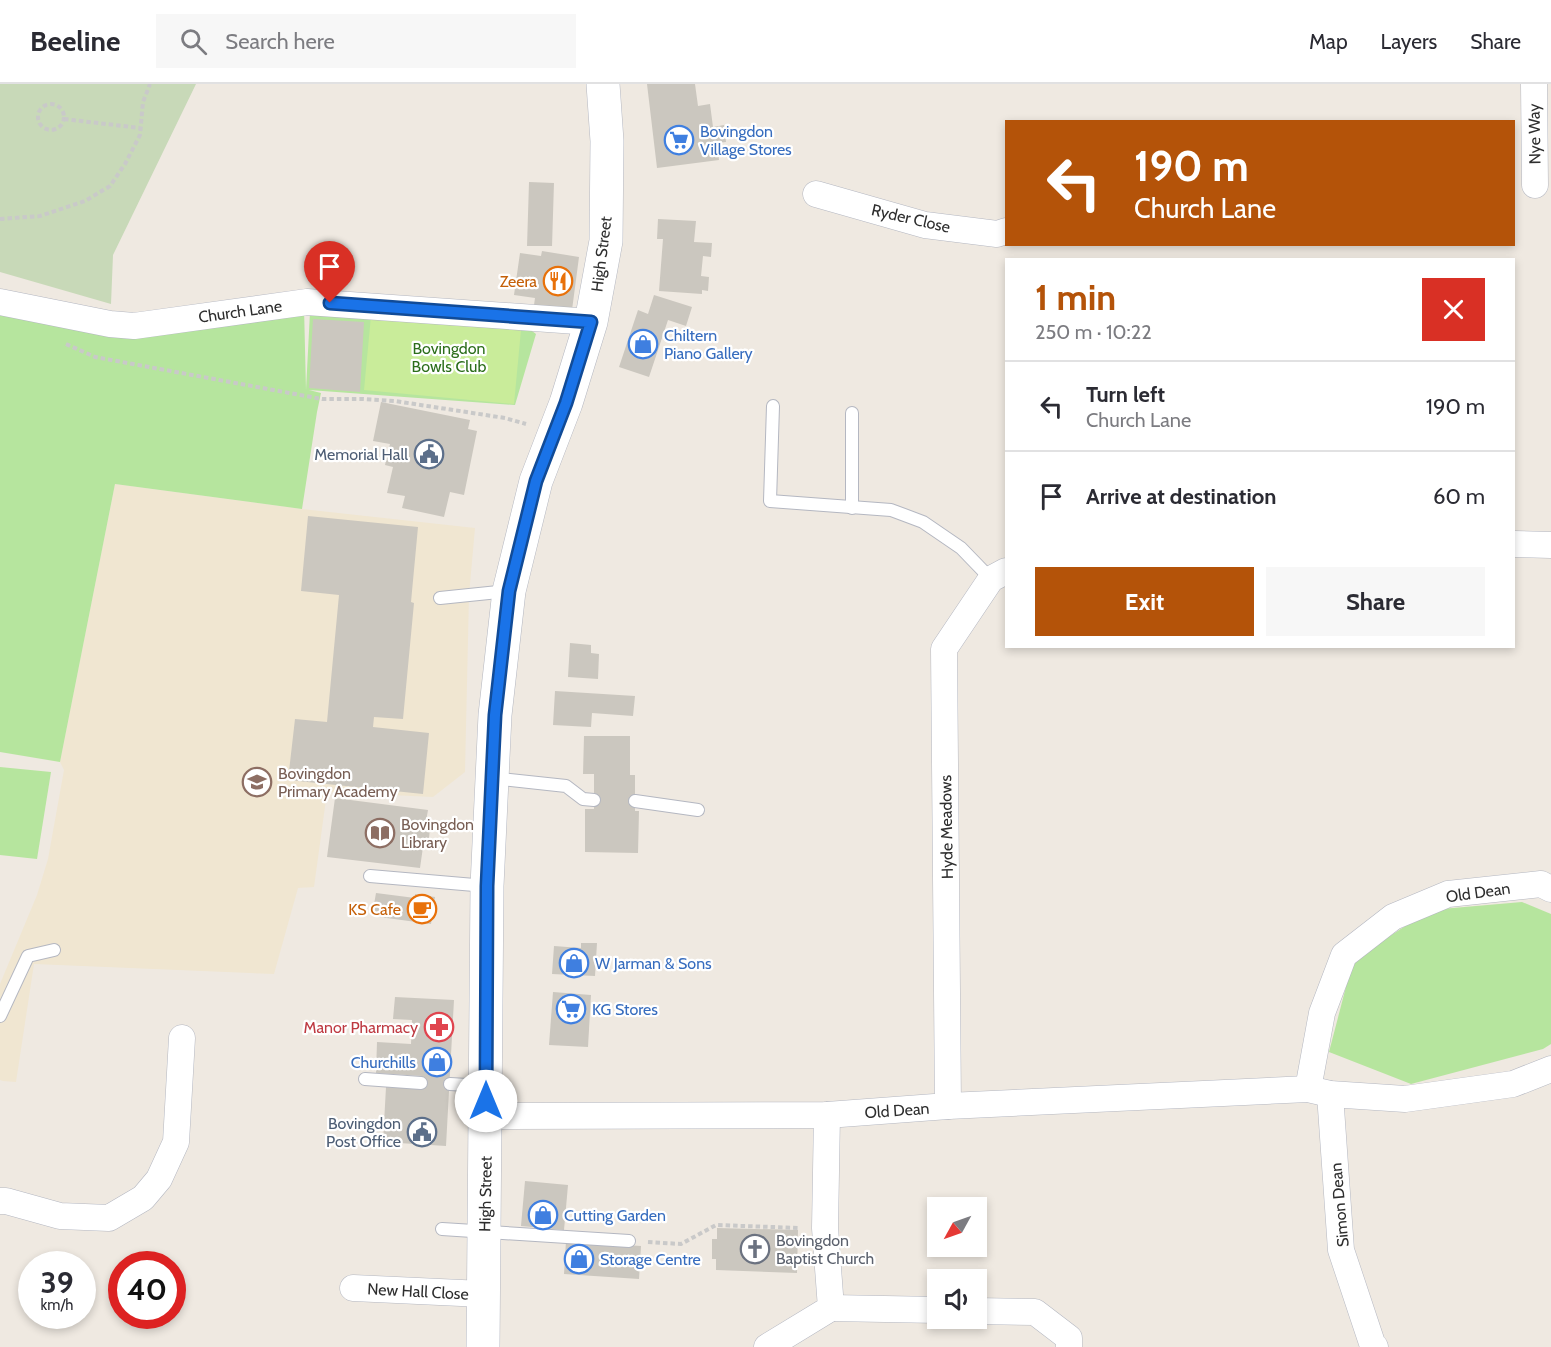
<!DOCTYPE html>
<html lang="en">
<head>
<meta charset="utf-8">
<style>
  body { margin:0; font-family:Cabin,sans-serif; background:#f7f7f7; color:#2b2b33; height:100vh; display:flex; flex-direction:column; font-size:22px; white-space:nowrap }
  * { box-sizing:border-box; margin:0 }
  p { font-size:20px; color:#7c7c81 }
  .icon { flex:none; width:33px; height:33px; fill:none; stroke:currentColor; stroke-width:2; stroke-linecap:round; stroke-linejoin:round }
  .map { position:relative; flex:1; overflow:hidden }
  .side { position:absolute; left:1005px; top:174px; width:510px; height:390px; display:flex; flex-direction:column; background:#fff; border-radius:0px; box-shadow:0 3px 9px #0003 }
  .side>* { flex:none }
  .banner { position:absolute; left:1005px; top:36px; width:510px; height:126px; border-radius:0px; box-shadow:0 3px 9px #0003; background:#b45309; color:#fff; overflow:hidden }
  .needle { width:39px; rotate:230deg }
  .fabs { position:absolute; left:927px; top:1113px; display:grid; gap:12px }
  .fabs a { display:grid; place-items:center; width:60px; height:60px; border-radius:0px; background:#fff; box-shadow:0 3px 9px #0003; font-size:30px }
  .speed { position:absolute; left:18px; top:1167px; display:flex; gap:12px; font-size:30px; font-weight:700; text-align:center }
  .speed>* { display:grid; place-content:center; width:78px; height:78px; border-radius:50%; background:#fff; box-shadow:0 3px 9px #0003; line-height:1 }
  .speed small { font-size:15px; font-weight:400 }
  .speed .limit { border:9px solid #d22; background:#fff; color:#111 }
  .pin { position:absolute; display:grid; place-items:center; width:51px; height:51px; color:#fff; margin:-62px -26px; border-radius:50% 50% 50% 0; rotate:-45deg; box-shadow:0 0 6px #0007 }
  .pin .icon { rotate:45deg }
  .me { position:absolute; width:66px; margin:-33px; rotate:0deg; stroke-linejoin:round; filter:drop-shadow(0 0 4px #0008) }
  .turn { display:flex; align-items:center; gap:21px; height:126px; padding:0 30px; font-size:27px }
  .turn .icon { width:78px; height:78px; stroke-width:2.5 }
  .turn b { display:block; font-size:42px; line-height:51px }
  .round { display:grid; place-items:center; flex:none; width:63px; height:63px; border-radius:0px; background:#f7f7f7 }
  .headline { display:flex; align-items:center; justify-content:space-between; height:102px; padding:0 30px }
  h1 { font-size:36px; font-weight:800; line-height:45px; color:#b45309 }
  .action { display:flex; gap:12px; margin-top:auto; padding:12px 30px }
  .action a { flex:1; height:69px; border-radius:0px; background:#b45309; color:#fff; font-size:24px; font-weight:800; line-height:69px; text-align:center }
  .action a+a { background:#f7f7f7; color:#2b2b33 }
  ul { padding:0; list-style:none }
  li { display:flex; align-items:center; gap:18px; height:90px; padding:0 30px; border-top:2px solid #e1e1e2 }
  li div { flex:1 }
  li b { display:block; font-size:22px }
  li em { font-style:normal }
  header { display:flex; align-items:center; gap:36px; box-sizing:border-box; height:84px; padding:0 30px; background:#fff; border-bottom:2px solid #e1e1e2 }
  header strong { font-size:28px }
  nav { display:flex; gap:33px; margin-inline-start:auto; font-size:21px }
  .search { width:420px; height:54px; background:#f7f7f7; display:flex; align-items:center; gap:15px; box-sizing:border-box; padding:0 21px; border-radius:0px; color:#7c7c81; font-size:22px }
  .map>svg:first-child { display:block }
  .education { fill:#f0e6d1 }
  .green { fill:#b6e59e }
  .cemetery { fill:#c8d9b8 }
  .pitch { fill:#c9ec9a }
  .building { fill:#cbc7bf }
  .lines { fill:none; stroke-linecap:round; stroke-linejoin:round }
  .lane-casing { stroke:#b4b7c1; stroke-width:14 }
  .street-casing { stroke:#b4b7c1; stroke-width:27 }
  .secondary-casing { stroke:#b4b7c1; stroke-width:34 }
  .path { stroke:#c9c9c9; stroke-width:4; stroke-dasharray:4.5 3; stroke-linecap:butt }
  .lane { stroke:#fff; stroke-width:12 }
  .street { stroke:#fff; stroke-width:26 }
  .secondary { stroke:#fff; stroke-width:33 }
  .route-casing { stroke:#114b97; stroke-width:15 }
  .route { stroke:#1a73e8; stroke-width:10 }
  .labels { text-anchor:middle; stroke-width:4.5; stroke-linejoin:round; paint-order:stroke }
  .shop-label { font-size:16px; fill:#366cbe; stroke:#fff; text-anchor:start }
  .street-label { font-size:16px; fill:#2e2e2e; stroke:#fff }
  .food-label { font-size:16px; fill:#c56008; stroke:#fff; text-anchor:end }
  .park-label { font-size:16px; fill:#2c6e1b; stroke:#fff }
  .service-label { font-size:16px; fill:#4e5e75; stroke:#fff; text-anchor:end }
  .education-label { font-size:16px; fill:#785e54; stroke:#fff; text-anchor:start }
  .health-label { font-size:16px; fill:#be3a42; stroke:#fff; text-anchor:end }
  .worship-label { font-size:16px; fill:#5b616d; stroke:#fff; text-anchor:start }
</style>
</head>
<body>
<header>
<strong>Beeline</strong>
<div class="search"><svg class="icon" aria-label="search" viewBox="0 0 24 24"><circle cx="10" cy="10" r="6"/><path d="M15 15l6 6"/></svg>Search here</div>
<nav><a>Map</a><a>Layers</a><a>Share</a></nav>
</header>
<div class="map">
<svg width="1551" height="1263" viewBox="0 0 1551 1263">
  <rect width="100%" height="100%" fill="#efe9e1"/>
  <!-- education -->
  <path class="education" d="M115 400 302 425 475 444 469 511 465 688 433 713 327 708 314 803 298 804 274 890 34 880 16 998 3 997 0 996V900L37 811 48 775 64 686 60 678Z"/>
  <!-- green -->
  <g class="green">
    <path d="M304 223 306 306 310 228 528 244 536 250 515 321 309 306 321 309 317 328 302 425 115 400 60 678 0 668V224L107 250Z"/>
    <path d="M0 683 51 688 37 775 0 771Z"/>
    <path d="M1522 818 1551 830V960L1543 965 1411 1000 1329 968 1353 876 1430 826Z"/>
  </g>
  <!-- cemetery -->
  <path class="cemetery" d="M0 0H196L113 171 111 220 0 188Z"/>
  <!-- pitch -->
  <path class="pitch" d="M371 232 521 246 514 320 364 306Z"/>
  <!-- building -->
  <g class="building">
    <path d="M647 0H695L698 22 710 20 713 43 724 41 726 58 717 59 719 76 657 84Z"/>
    <path d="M529 98 554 99 552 162H527Z"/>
    <path d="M658 135 696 137 694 158 712 159 711 173 703 172 701 192 709 193 708 207 702 206V210L659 207 663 155H657Z"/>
    <path d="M542 167 579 173 572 226 534 221 535 214 514 211 520 169 541 172Z"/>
    <path d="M654 211 692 223 686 242 668 236 649 293 619 283 638 226 648 230Z"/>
    <path d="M313 235 364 238 360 308 309 304Z"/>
    <path d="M381 318 470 336 468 345 477 347 464 411 450 408 444 433 402 424 405 412 387 409 393 383 385 381 390 360 373 357Z"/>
    <path d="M308 432 418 443 411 518 414 519 403 635 374 633 373 643 429 649 423 710 288 696 295 635 327 638 339 511 301 507Z"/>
    <path d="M570 559 591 561V569L599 570 598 595 568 593Z"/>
    <path d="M555 607 635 612 633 632 592 629 591 643 553 641Z"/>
    <path d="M584 652H630V691H635V727H639L638 769 585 768V725H594V690H583Z"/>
    <path d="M335 714 428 726 425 743 430 744 428 764 423 763 420 784 327 773Z"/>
    <path d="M376 809 415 814V810L435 813 431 840 372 832Z"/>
    <path d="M581 859H597L595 892 552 890 554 862 581 864Z"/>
    <path d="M553 908 591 911 588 963 549 961Z"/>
    <path d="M395 913 454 916 446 1062 383 1058 386 1003 421 1005 422 992 376 989 377 958 411 960 412 936 393 935Z"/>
    <path d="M525 1097 568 1101 564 1146 521 1142Z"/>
    <path d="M717 1144 798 1146 797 1189 716 1186V1175H712V1155H717Z"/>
    <path d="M566 1157 641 1162 639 1195 564 1190Z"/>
  </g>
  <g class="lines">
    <!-- lane casing -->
    <g class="lane-casing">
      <g id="lane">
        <path d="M773 322 770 417 891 426 923 438 961 464 991 495"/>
        <path d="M852 424V329"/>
        <path d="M440 514 508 507"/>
        <path d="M492 694 566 702 583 715 594 716"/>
        <path d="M635 717 698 726"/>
        <path d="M370 792 486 802"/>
        <path d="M0 932 28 872 54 866"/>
        <path d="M365 995 421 999"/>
        <path d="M450 1000 484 1002"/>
        <path d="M442 1145 629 1157"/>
      </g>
    </g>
    <!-- street casing -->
    <g class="street-casing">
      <g id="street">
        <path d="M1534 0 1535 101"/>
        <path d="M816 110 925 141 997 150 1006 147"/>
        <path d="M0 218 110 240 134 242 307 218 591 238"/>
        <path d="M1514 460 1551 461"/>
        <path d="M1308 1005 1322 929 1344 871 1393 833 1448 810 1541 800 1551 805"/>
        <path d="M1330 1010 1341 1166 1373 1262 1375 1263"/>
        <path d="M948 1022 944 565 991 495 1006 487"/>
        <path d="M486 1032 827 1031 948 1022 1308 1005 1330 1010 1405 1015 1513 1000 1551 985"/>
        <path d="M0 1117H6L60 1132 109 1134 143 1114 159 1095 176 1058 182 954"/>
        <path d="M353 1204 483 1210"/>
        <path d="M831 1224 938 1226"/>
        <path d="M976 1227 1035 1228 1069 1254V1263"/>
        <path d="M767 1263 831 1224 825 1144 827 1031"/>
      </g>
    </g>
    <!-- secondary casing -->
    <g class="secondary-casing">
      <path id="secondary" d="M483 1263 487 802 495 631 509 507 536 397 566 319 591 238 606 157 607 57 603 0"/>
    </g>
    <!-- path -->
    <g class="path">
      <circle cx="51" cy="33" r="13"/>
      <path d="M64 35 140 44"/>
      <path d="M0 135 40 132 85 117 110 102 125 80 140 51 143 18 150 0"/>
      <path d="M66 260 95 273 322 315H363L395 317 505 334 526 340"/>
      <path d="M648 1158 681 1160 716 1141 800 1144"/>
    </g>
    <!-- lane -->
    <use href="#lane" class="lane"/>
    <!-- street -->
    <use href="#street" class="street"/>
    <!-- secondary -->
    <use href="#secondary" class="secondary"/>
  </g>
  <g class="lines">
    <!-- route casing -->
    <g class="route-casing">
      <path id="route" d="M330 219 591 238 566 319 536 397 509 507 495 631 492 694 487 802 486 1017"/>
    </g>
    <!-- route -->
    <use href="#route" class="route"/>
  </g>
  <!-- icons -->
  <defs>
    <g id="supermarket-ring" transform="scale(1.5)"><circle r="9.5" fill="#fff" stroke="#3f7fe0" stroke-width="1.5"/><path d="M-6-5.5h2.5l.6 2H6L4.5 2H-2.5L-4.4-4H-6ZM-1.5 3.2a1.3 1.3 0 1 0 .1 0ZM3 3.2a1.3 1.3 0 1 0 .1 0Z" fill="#3f7fe0"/></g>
    <g id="restaurant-ring" transform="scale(1.5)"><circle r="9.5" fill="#fff" stroke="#e8710a" stroke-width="1.5"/><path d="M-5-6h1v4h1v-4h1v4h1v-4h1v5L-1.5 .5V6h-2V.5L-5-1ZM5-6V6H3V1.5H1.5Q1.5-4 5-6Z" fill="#e8710a"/></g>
    <g id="shop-ring" transform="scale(1.5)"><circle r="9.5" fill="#fff" stroke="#3f7fe0" stroke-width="1.5"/><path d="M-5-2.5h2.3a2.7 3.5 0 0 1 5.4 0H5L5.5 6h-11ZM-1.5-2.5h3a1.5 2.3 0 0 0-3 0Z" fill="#3f7fe0"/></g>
    <g id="civic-ring" transform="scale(1.5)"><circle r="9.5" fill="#fff" stroke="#5c6f8a" stroke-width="1.5"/><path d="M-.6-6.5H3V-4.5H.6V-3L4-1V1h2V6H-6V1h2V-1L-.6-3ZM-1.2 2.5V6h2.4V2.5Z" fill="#5c6f8a"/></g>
    <g id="school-ring" transform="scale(1.5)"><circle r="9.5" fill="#fff" stroke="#8d6e63" stroke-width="1.5"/><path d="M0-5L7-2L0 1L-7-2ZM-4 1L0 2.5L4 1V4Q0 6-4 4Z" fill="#8d6e63"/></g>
    <g id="library-ring" transform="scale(1.5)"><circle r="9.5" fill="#fff" stroke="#8d6e63" stroke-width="1.5"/><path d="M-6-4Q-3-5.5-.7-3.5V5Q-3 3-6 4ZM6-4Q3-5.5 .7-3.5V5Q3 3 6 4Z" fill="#8d6e63"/></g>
    <g id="cafe-ring" transform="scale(1.5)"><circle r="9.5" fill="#fff" stroke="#e8710a" stroke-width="1.5"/><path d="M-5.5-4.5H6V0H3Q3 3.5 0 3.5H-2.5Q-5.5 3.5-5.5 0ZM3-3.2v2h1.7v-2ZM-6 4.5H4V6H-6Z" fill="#e8710a"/></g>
    <g id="pharmacy-ring" transform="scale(1.5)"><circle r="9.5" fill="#fff" stroke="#e0444e" stroke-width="1.5"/><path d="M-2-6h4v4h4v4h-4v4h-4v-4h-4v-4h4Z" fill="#e0444e"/></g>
    <g id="church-ring" transform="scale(1.5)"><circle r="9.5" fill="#fff" stroke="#6b7280" stroke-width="1.5"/><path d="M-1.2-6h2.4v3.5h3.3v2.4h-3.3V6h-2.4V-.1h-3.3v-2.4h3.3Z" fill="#6b7280"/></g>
  </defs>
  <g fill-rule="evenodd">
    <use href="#supermarket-ring" x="679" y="56"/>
    <use href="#restaurant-ring" x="558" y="197"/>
    <use href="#shop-ring" x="643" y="260"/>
    <use href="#civic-ring" x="429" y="370"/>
    <use href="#school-ring" x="257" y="698"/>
    <use href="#library-ring" x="380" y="749"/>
    <use href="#cafe-ring" x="422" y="825"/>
    <use href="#shop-ring" x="574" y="879"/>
    <use href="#supermarket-ring" x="571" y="925"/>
    <use href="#pharmacy-ring" x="439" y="943"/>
    <use href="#shop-ring" x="437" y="978"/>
    <use href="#civic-ring" x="422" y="1048"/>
    <use href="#shop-ring" x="543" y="1131"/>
    <use href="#church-ring" x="755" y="1165"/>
    <use href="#shop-ring" x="579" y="1175"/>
  </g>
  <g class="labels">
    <!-- shop labels -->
    <g class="shop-label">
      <text x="700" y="53">Bovingdon<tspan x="700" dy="18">Village Stores</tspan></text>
      <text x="664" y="257">Chiltern<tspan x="664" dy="18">Piano Gallery</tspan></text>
      <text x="595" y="885">W Jarman &amp; Sons</text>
      <text x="592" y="931">KG Stores</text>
      <text x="416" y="984" text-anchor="end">Churchills</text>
      <text x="564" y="1137">Cutting Garden</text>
      <text x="600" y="1181">Storage Centre</text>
    </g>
    <!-- street labels -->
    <g class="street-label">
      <text transform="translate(1534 50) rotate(-91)" y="6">Nye Way</text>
      <text transform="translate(911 134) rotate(13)" y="6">Ryder Close</text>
      <text transform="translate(601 170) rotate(-83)" y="6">High Street</text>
      <text transform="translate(240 227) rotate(-8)" y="6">Church Lane</text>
      <text transform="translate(946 743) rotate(-91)" y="6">Hyde Meadows</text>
      <text transform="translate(1478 808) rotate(-8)" y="6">Old Dean</text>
      <text transform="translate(897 1026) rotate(-4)" y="6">Old Dean</text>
      <text transform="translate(485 1110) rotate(-89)" y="6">High Street</text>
      <text transform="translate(1339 1121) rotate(-95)" y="6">Simon Dean</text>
      <text transform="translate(418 1207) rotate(3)" y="6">New Hall Close</text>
    </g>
    <!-- food labels -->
    <g class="food-label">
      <text x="537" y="203">Zeera</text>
      <text x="401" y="831">KS Cafe</text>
    </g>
    <!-- park labels -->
    <g class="park-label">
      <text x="449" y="270">Bovingdon<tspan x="449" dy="18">Bowls Club</tspan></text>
    </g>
    <!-- service labels -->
    <g class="service-label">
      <text x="408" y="376">Memorial Hall</text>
      <text x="401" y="1045">Bovingdon<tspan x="401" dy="18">Post Office</tspan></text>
    </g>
    <!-- education labels -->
    <g class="education-label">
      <text x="278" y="695">Bovingdon<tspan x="278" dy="18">Primary Academy</tspan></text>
      <text x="401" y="746">Bovingdon<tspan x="401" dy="18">Library</tspan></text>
    </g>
    <!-- health labels -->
    <g class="health-label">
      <text x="418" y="949">Manor Pharmacy</text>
    </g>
    <!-- worship labels -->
    <g class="worship-label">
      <text x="776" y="1162">Bovingdon<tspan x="776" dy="18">Baptist Church</tspan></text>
    </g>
  </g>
</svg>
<div class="fabs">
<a><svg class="needle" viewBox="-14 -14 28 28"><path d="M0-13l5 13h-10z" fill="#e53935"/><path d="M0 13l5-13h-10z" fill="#7c7c81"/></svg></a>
<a><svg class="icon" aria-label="sound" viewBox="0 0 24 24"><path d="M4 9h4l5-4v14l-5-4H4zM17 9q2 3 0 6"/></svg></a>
</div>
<div class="speed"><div>39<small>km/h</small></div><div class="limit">40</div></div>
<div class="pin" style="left:330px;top:219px;background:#d93025"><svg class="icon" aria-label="arrive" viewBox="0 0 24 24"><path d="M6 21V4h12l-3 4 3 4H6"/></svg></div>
<svg class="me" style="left:486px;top:1017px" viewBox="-20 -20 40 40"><circle r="19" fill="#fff"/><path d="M0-13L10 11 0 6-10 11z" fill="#1a73e8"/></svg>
<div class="banner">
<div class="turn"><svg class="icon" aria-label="left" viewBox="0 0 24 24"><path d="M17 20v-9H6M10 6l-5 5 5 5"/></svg><div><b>190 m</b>Church Lane</div></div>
</div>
<section class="side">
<div class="headline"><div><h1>1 min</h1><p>250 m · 10:22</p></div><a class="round" style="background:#d93025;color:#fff"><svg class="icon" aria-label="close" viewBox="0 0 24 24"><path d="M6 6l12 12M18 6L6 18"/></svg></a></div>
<ul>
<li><svg class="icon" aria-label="left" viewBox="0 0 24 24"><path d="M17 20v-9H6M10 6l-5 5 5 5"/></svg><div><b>Turn left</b><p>Church Lane</p></div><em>190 m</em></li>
<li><svg class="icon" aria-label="arrive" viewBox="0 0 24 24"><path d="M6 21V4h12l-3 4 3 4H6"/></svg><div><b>Arrive at destination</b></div><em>60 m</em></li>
</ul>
<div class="action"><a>Exit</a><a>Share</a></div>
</section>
</div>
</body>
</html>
